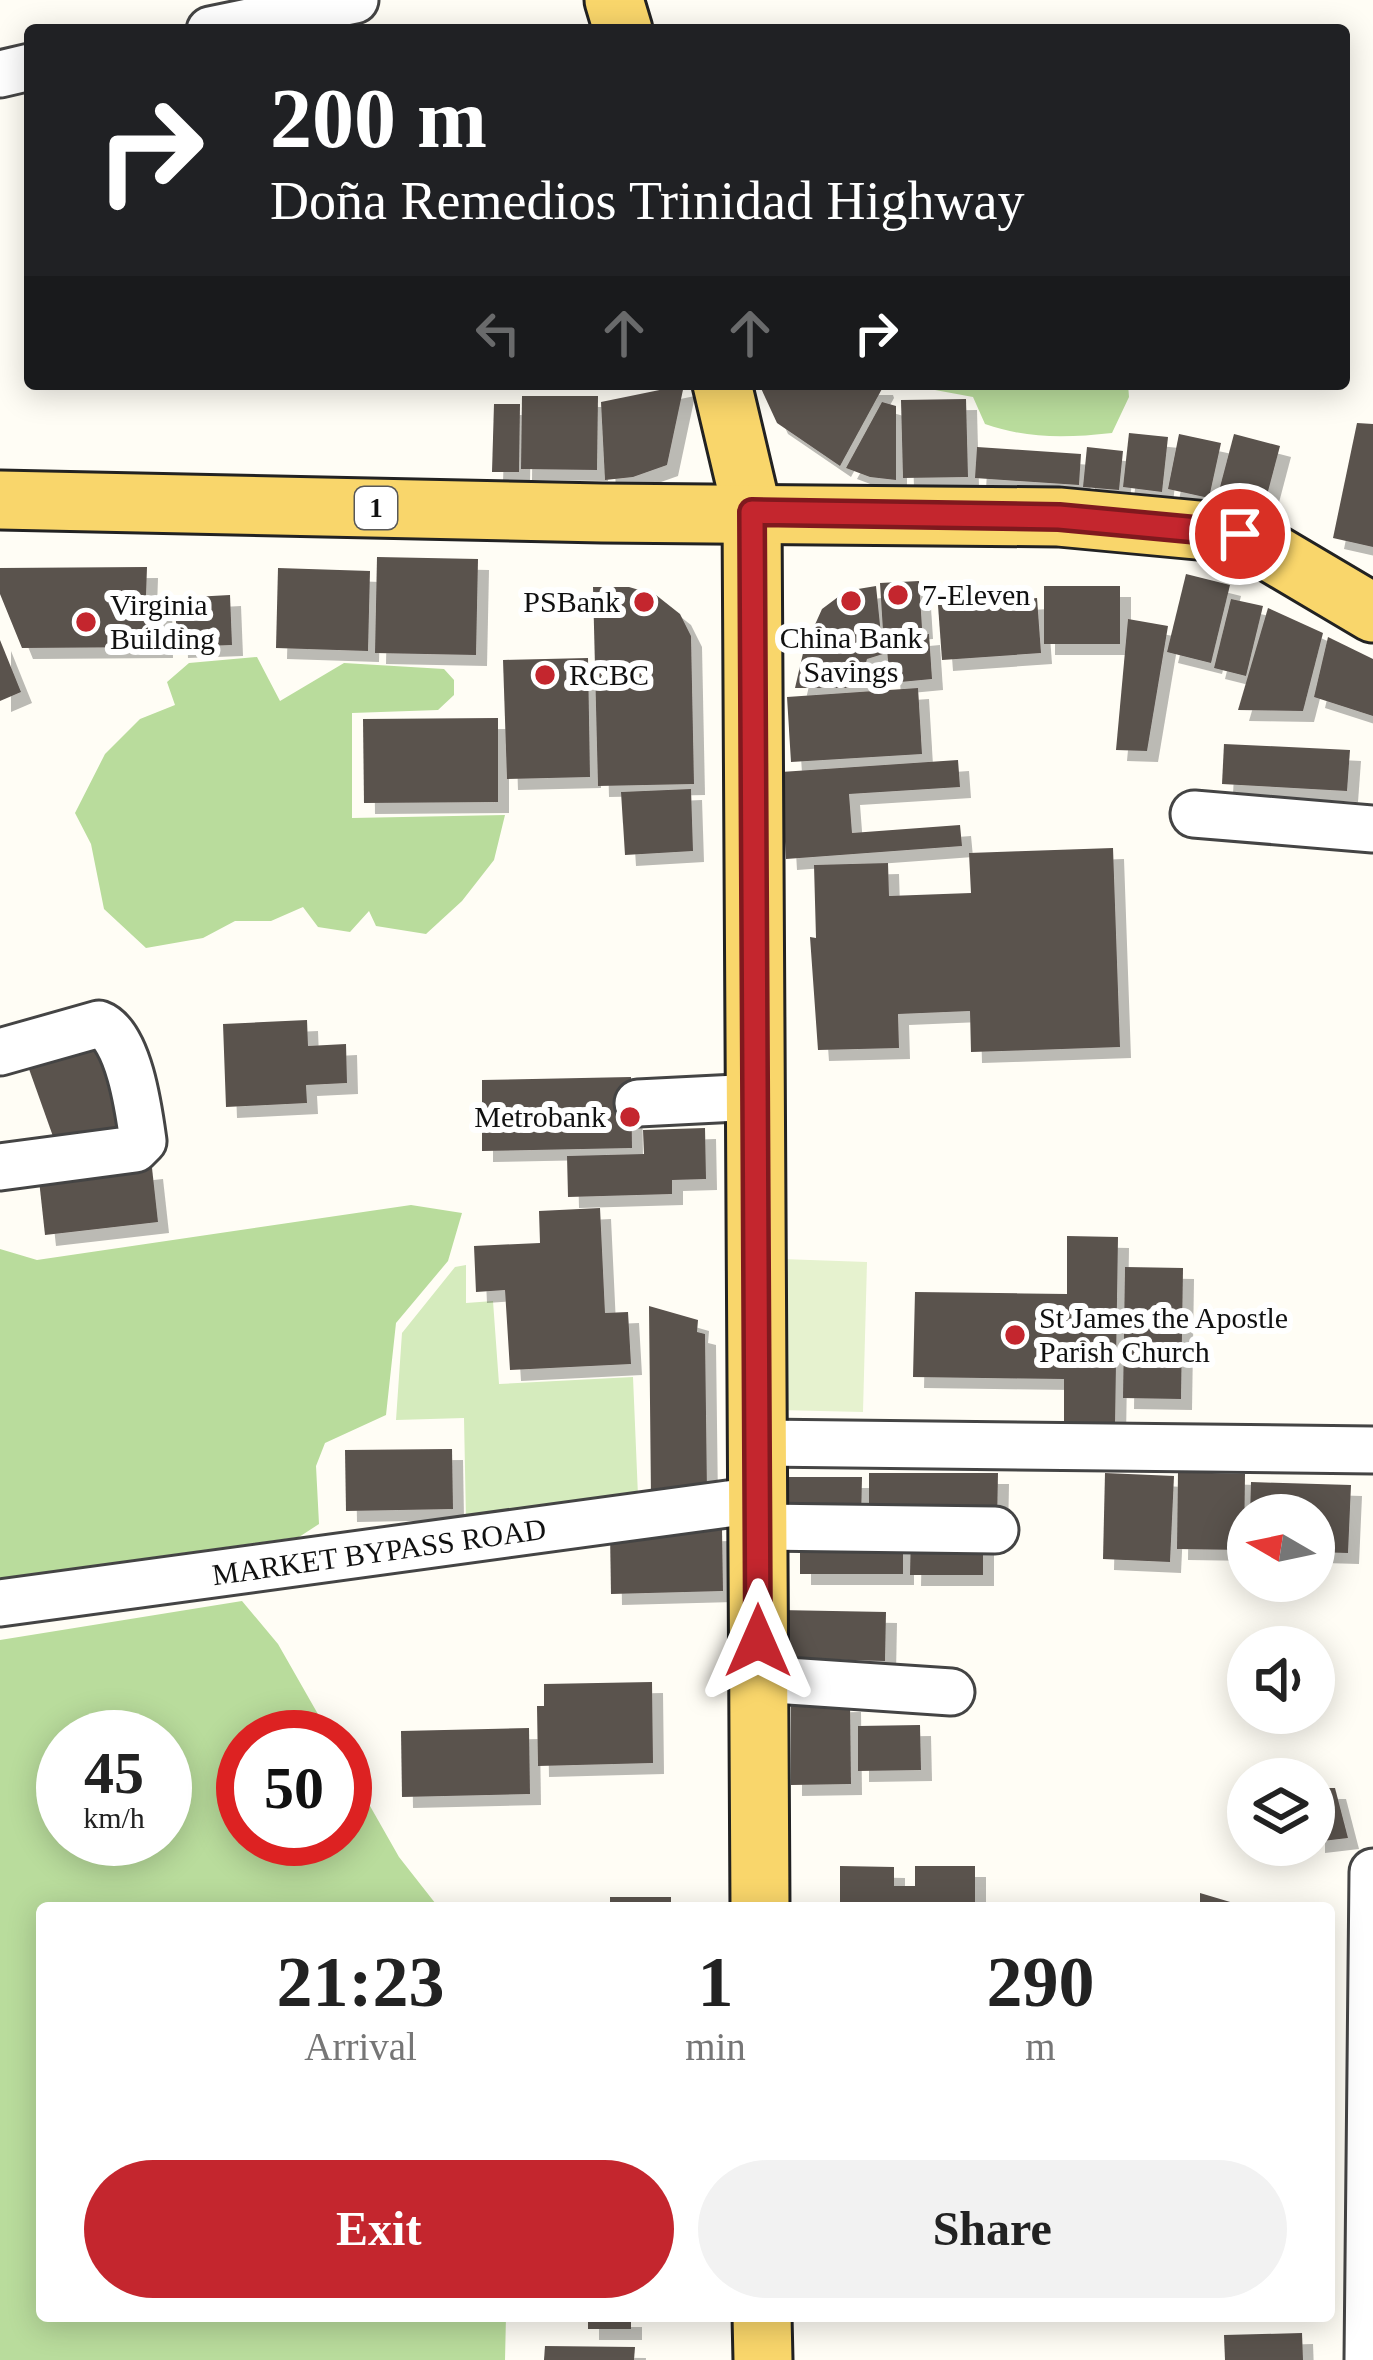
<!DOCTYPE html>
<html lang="en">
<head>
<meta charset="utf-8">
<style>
  body { margin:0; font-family:"Times New Roman",serif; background:#f2f2f2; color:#222; height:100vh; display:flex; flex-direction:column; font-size:45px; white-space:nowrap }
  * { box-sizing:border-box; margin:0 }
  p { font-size:39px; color:#767676 }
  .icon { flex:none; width:66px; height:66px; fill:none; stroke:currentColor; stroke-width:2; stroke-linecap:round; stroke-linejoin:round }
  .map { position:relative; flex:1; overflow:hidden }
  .details { position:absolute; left:36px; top:1902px; width:1299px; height:420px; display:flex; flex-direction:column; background:#fff; border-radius:12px; box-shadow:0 6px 30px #0003 }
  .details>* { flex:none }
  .banner { position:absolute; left:24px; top:24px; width:1326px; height:366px; border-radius:12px; box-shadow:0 6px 30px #0003; background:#202124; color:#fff; overflow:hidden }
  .needle { width:78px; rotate:279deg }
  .fabs { position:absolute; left:1227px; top:1494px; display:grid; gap:24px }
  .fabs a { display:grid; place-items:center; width:108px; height:108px; border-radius:50%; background:#fff; box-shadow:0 6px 30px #0003; font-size:60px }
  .speed { position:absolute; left:36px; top:1710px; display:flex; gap:24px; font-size:60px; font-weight:700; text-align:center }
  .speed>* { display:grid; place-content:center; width:156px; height:156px; border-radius:50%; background:#fff; box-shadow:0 6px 30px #0003; line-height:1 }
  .speed small { font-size:30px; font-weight:400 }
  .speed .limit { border:18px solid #d22; background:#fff; color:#111 }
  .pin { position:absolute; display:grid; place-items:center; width:102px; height:102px; color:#fff; margin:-51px; border:6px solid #fff; border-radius:50%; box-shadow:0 3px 12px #0007 }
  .me { position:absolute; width:132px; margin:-66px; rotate:0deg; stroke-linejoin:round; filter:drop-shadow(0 0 9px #0008) }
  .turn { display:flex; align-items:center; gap:42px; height:252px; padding:0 48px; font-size:54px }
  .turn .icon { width:156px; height:156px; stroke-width:2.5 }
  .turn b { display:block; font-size:84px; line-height:102px }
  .lanes { display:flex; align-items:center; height:114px; padding:0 48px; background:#0003; justify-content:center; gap:60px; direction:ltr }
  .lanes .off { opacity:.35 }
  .eta { display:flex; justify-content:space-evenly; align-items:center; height:204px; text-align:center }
  .eta b { font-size:72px; font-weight:600; line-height:84px }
  .button { display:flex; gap:24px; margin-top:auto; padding:24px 48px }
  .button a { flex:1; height:138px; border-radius:72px; background:#c4262e; color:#fff; font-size:48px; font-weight:600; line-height:138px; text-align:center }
  .button a+a { background:#f2f2f2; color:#222 }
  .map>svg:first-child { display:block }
  .green { fill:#d5ebbd }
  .forest { fill:#b9dc9c; fill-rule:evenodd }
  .pitch { fill:#e6f2cf }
  .building { fill:#5a524d; filter:url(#shadow) }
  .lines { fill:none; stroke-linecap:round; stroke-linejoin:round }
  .minor-casing { stroke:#444; stroke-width:51 }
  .major-casing { stroke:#222; stroke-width:63 }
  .minor { stroke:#fff; stroke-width:45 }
  .major { stroke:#f9d66b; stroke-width:57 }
  .route-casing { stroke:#7f191e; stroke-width:30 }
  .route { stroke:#c4262e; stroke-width:21 }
  .poi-dot { fill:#c4262e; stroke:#fff; stroke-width:4.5 }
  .labels { text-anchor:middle; stroke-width:12; stroke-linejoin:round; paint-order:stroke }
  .shield { fill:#fff; stroke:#585858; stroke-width:3 }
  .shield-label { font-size:27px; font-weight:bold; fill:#111 }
  .poi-label { font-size:30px; fill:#111; stroke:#fff; text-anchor:start }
  .street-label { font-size:30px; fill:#111; stroke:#fff }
</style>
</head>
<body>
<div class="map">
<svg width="1373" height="2360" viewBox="0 0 1373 2360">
  <defs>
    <filter id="shadow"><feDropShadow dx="11" dy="11" stdDeviation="0" flood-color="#0004"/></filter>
  </defs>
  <rect width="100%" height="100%" fill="#fffdf5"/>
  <!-- green -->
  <path class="green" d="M466 1265V1303L493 1301 499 1384 633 1377 638 1496 466 1520 464 1418 396 1420 402 1333 455 1267Z"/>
  <!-- forest -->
  <g class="forest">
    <path d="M928 384H1128L1129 397 1112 433C1066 438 1028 439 985 424L973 397 935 390Z"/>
    <path d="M257 657 280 701 344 663 444 669 454 680V695L438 710 352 713V818L505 815 494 860 462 901 426 934 376 926 369 911 350 932 318 927 303 907 271 921H235L203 938 146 948 104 909 91 844 75 813 105 754 140 719 175 705 167 682 189 663Z"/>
    <path d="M411 1205 462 1213 448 1261 396 1323 386 1415 325 1443 316 1466 319 1524 299 1537 0 1578V1249L37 1260Z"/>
    <path d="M242 1601 278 1644 331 1737H243V1839H345V1762L399 1857 439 1908H42V2316H506L505 2360H0V1640ZM63 1737H165V1839H63Z"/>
  </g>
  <!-- pitch -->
  <path class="pitch" d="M782 1259 867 1262 863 1412 778 1410Z"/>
  <!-- building -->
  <g class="building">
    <path d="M759 384H882L883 387 840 466 777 423Z"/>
    <path d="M684 385 667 465 633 477 605 480 601 402Z"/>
    <path d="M522 396H598L597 470 521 469Z"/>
    <path d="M966 399 968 477 903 478 901 400Z"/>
    <path d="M882 402 896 406V480L870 477 846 468Z"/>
    <path d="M494 404H520L519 472H492Z"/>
    <path d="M1357 423 1373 424V547L1333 538Z"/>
    <path d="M1129 433 1168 437 1162 492 1123 487Z"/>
    <path d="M1179 434 1221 443 1209 498 1168 489Z"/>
    <path d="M1234 434 1280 446 1261 518 1215 506Z"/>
    <path d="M977 447 1081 454 1079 485 975 478Z"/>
    <path d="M1087 447 1123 451 1119 490 1083 487Z"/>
    <path d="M377 557 478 559 476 655 375 653Z"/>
    <path d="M147 567 146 596 161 597 162 647 22 648 0 594V568Z"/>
    <path d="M278 568 370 571 368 651 276 648Z"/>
    <path d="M1186 574 1230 585 1211 663 1167 652Z"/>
    <path d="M919 581 922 628 883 631 880 583Z"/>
    <path d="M876 586 883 654 867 659 859 688H795L804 649 822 609 846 591Z"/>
    <rect x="1044" y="586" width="76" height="58"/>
    <path d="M593 587H629L656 595 680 614 691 636 694 784 598 786Z"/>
    <path d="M230 595 232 645 177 647 175 598Z"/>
    <path d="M1037 598 1041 653 942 660 938 605Z"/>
    <path d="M1231 599 1263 606 1246 676 1214 668Z"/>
    <path d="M1268 608 1323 633 1303 711 1238 710Z"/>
    <path d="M1128 619 1168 626 1147 751 1116 750Z"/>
    <path d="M929 634 932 679 890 683 886 638Z"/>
    <path d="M1328 637 1373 659V716L1314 697Z"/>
    <path d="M0 640 21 692 0 701Z"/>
    <path d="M588 658 590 777 507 779 503 660Z"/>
    <path d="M918 688 922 754 791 762 787 697Z"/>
    <path d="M498 718V802L364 803 363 719Z"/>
    <path d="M1224 744 1350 750 1347 791 1222 784Z"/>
    <path d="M958 760 960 787 849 794 852 833 960 825 962 846 786 859 781 772Z"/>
    <path d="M691 789 693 851 625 855 621 792Z"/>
    <path d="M1113 848 1120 1047 971 1052 970 1011 898 1014 899 1048 818 1050 810 937 816 938 814 865 888 863 889 896 971 893 969 853Z"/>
    <path d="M307 1020 308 1046 346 1044 347 1083 306 1085 307 1103 226 1107 223 1024Z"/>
    <path d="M99 1031 130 1132 55 1142 24 1055Z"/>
    <path d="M631 1077 632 1148 482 1151V1080Z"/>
    <path d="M705 1128 706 1179 672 1180V1194L568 1197 567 1156 644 1154 643 1130Z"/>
    <path d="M152 1168 158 1222 45 1235 39 1180Z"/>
    <path d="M600 1208 605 1313 628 1312 631 1364 510 1370 505 1290 476 1292 474 1246 540 1243 539 1211Z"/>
    <path d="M1067 1236 1118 1237 1115 1427 1064 1426V1379L913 1377 915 1292 1067 1294Z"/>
    <path d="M1125 1267 1183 1268 1181 1399 1123 1398Z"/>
    <path d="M649 1306 698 1320 697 1332 705 1334 707 1493 651 1498Z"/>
    <path d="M452 1449 453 1509 346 1511 345 1450Z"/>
    <path d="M1178 1472 1245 1474 1244 1550 1177 1549Z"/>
    <path d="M869 1473H998L997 1524H869Z"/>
    <path d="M1105 1473 1174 1476 1170 1562 1103 1559Z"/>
    <path d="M779 1477H862L861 1522 778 1521Z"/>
    <path d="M1251 1482 1351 1485 1348 1553 1314 1552V1515H1250Z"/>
    <path d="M722 1530 723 1591 611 1594 610 1532Z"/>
    <rect x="800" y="1530" width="103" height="44"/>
    <path d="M911 1531H983V1575H910Z"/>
    <path d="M779 1610 886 1612 885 1661 778 1658Z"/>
    <path d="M652 1682 653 1763 538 1766 537 1706H544V1684Z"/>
    <path d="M850 1701 851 1784 791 1785V1702Z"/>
    <path d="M920 1725 921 1770 858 1771V1726Z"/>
    <path d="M529 1728 530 1794 402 1797 401 1731Z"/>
    <path d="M1314 1788H1335L1348 1838 1314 1842Z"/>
    <path d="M840 1866 894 1867V1886H915V1866H975V1908H840Z"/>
    <path d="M1200 1893 1247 1907V1908H1200Z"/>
    <rect x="610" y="1897" width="61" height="11"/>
    <rect x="588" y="2316" width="43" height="13"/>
    <path d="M1302 2333 1303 2360H1225L1224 2335Z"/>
    <path d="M545 2346 635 2347 634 2360H544Z"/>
  </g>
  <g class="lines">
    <!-- minor casing -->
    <g class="minor-casing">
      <g id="minor">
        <path d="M210 30 355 0"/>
        <path d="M0 74 30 67"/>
        <path d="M1194 814 1373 829"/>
        <path d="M0 1052 99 1024C129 1035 139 1112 143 1141L135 1149 0 1167"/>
        <path d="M638 1103 757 1097"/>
        <path d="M758 1443 1373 1450"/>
        <path d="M758 1527 995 1530"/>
        <path d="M0 1603 757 1500"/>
        <path d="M758 1679 951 1692"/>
        <path d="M1368 2360 1373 1872"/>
      </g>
    </g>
    <!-- major casing -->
    <g class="major-casing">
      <g id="major">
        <path d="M614 0 623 30"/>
        <path d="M722 384 752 511 760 1908"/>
        <path d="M0 500 602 513 1059 517 1240 534 1373 613"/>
        <path d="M762 2316 763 2360"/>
      </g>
    </g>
    <!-- minor -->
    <use href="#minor" class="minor"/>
    <!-- major -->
    <use href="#major" class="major"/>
  </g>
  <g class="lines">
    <!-- route casing -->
    <g class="route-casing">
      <path id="route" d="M758 1641 752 512 1059 517 1240 534"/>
    </g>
    <!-- route -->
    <use href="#route" class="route"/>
  </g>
  <!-- markers -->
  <g class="poi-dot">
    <circle cx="898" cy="595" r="12"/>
    <circle cx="851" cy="601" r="12"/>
    <circle cx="644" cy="602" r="12"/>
    <circle cx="86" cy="622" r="12"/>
    <circle cx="545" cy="675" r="12"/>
    <circle cx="630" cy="1117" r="12"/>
    <circle cx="1015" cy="1335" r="12"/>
  </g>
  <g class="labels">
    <!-- shield labels -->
    <rect class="shield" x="355" y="487" width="42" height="42" rx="9"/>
    <g class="shield-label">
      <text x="376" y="517">1</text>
    </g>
    <!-- poi labels -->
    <g class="poi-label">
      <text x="922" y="605">7-Eleven</text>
      <text x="620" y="612" text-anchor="end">PSBank</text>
      <text x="110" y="615">Virginia<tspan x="110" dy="34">Building</tspan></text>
      <text x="851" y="648" text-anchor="middle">China Bank<tspan x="851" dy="34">Savings</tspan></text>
      <text x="569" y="685">RCBC</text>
      <text x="606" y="1127" text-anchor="end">Metrobank</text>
      <text x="1039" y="1328">St James the Apostle<tspan x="1039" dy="34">Parish Church</tspan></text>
    </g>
    <!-- street labels -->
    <g class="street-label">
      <text transform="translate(379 1552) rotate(-8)" y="10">MARKET BYPASS ROAD</text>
    </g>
  </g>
</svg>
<div class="fabs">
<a><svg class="needle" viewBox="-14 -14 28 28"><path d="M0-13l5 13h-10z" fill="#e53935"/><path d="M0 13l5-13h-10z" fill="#767676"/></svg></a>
<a><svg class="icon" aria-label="sound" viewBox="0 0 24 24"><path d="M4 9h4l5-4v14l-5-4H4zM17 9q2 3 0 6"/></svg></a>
<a><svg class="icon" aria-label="layers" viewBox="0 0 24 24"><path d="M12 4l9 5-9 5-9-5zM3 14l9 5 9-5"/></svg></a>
</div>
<div class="speed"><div>45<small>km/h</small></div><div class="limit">50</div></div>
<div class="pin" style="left:1240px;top:534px;background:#d93025"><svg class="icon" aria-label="arrive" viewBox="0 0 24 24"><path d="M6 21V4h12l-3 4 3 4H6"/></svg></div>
<svg class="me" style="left:758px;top:1641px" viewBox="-20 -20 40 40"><path d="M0-17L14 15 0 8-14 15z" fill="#c4262e" stroke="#fff" stroke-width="4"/></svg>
<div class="banner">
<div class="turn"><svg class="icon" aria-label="right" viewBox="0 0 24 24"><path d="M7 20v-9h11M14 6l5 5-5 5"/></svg><div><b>200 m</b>Doña Remedios Trinidad Highway</div></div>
<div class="lanes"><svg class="icon off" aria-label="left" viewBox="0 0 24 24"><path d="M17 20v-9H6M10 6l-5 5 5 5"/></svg><svg class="icon off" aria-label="ahead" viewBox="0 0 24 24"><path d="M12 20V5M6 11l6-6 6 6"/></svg><svg class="icon off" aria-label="ahead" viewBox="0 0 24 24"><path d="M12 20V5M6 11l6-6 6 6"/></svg><svg class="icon" aria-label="right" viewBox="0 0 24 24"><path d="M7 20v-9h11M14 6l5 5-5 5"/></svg></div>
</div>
<section class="details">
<div class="eta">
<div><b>21:23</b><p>Arrival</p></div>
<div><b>1</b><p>min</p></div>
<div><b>290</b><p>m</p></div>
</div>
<div class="button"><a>Exit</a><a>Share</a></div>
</section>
</div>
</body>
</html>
